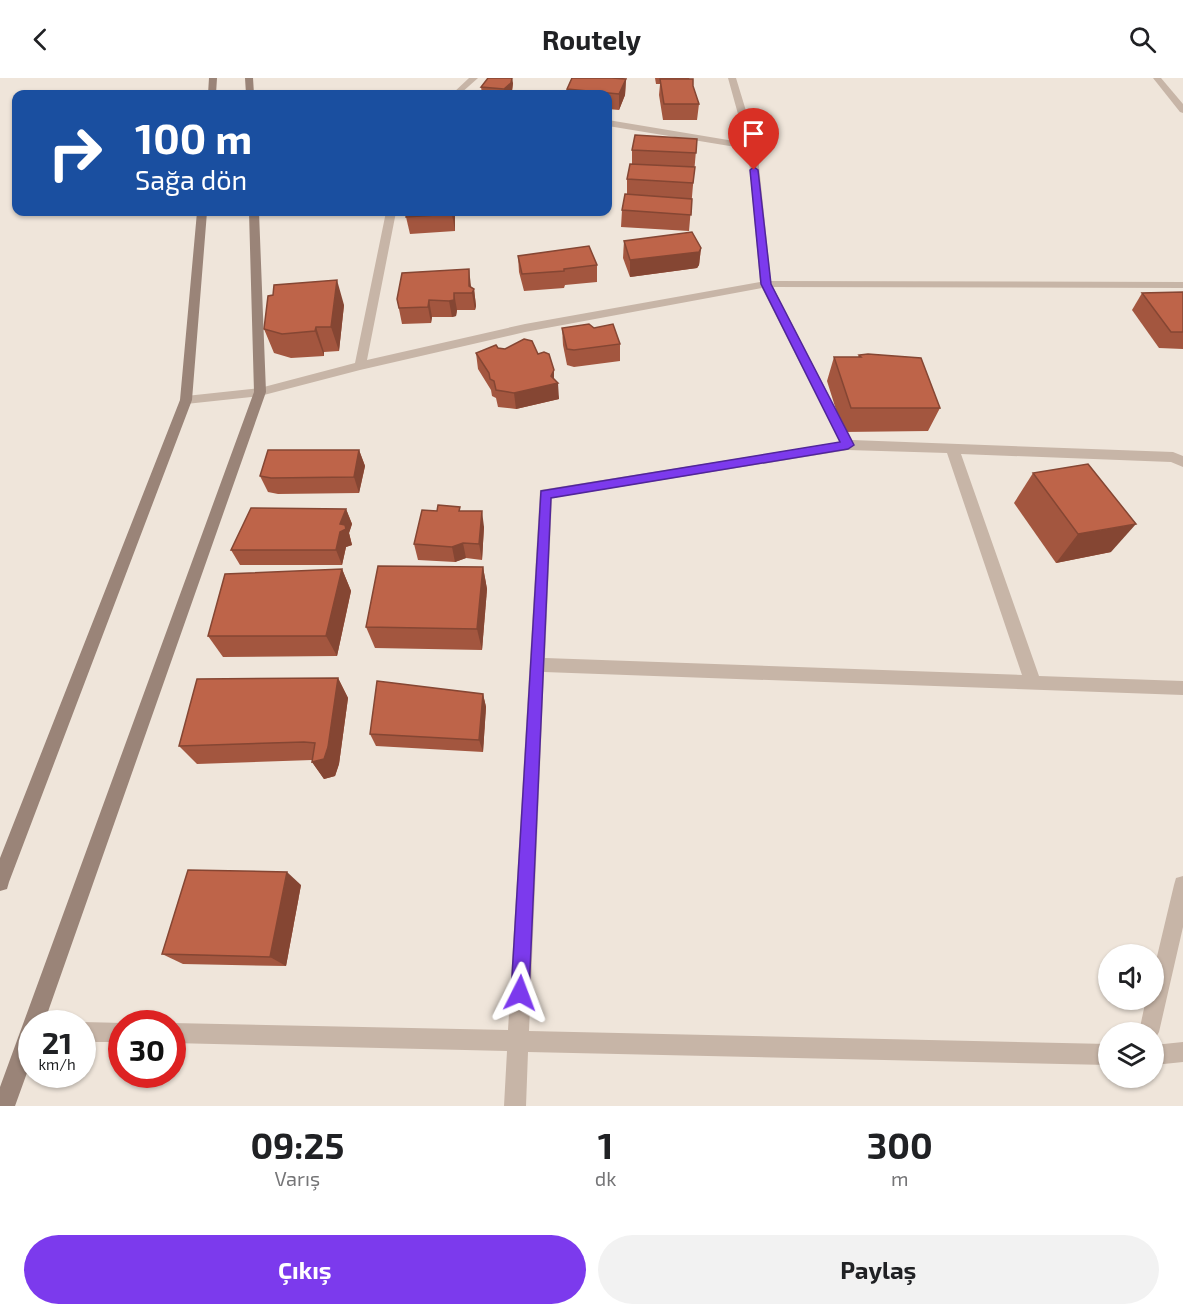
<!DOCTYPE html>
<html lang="tr">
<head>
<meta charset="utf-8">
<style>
  body { margin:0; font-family:"Exo 2",sans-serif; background:#f2f2f2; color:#202124; height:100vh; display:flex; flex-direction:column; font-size:22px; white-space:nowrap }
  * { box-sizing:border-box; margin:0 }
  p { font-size:20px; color:#757577 }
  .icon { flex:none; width:33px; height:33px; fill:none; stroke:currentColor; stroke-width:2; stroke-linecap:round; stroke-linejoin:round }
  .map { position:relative; height:1028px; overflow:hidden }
  .side { display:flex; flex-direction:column; background:#fff; flex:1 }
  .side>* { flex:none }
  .banner { position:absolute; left:12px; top:12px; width:600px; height:126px; border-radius:12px; box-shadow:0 2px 4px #0004; background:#1a4fa0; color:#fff; overflow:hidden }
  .buttons { position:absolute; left:1098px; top:866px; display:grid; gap:12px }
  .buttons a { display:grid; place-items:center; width:66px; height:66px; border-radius:50%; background:#fff; box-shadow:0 2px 4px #0004; font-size:30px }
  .speed { position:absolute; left:18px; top:932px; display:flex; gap:12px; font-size:30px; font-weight:700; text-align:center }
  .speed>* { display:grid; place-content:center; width:78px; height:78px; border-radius:50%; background:#fff; box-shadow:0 2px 4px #0004; line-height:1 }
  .speed small { font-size:15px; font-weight:400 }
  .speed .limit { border:9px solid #d22; background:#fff; color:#111 }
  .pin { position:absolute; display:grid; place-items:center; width:51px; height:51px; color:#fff; margin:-62px -26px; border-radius:50% 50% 50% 0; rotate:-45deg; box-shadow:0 0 6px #0007 }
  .pin .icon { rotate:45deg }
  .me { position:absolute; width:66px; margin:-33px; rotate:3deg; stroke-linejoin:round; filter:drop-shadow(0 0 4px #0008) }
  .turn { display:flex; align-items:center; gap:21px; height:126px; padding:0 24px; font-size:27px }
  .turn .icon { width:78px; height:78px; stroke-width:2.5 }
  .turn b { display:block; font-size:42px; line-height:51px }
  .eta { display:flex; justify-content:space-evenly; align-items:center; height:102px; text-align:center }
  .eta b { font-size:36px; font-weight:700; line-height:42px }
  .primary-button { display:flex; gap:12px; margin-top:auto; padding:12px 24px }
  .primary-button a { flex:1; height:69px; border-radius:36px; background:#7c3aed; color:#fff; font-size:24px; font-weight:700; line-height:69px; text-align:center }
  .primary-button a+a { background:#f2f2f2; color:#202124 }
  header { display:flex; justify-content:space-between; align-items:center; height:78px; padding:0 24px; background:#fff; font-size:27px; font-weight:700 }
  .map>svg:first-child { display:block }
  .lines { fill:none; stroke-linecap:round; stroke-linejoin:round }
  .street { fill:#c7b5a7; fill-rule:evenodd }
  .secondary { fill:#9a8478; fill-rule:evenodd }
  .wall { fill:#a3563f }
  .shaded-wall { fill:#854633 }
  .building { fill:#be6449; stroke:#854633; stroke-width:1.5 }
  .route { fill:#7c3aed; stroke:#51269a; stroke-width:1.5 }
</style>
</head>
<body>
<header><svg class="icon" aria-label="back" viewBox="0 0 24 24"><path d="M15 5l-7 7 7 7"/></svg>Routely<svg class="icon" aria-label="search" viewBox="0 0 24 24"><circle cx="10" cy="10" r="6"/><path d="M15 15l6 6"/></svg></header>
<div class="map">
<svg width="1183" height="1028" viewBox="0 0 1183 1028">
  <rect width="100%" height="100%" fill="#efe5da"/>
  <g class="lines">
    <!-- street -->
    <g class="street">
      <path d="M469 0H478L460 16H452Z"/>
      <path d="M728 0H736L757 69 771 203 1183 204V210L773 209 852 362 1173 374 1183 378V389L1171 384 961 376 1039 598 1183 603V617L544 594 529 953 1108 966V987L528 974 526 1028H504L507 973 172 965V945L508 952 540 412 840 364 762 210 525 254 360 292 260 318 186 326 180 322 186 318 260 310 355 285 386 134H396L367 282 525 246 760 204 748 71 608 48V42L746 65ZM848 372 947 375 1022 597 545 580 552 420Z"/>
      <path d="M1153 0H1161L1183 26V35L1180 34Z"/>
      <path d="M1183 798V849L1159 954 1154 963V954H1139L1146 921H1154V891L1174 807 1176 800Z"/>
      <path d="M82 944 125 945H122V964H82V945H79Z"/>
      <path d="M1183 964V984L1154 987V967Z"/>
    </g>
    <!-- secondary -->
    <g class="secondary">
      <path d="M209 0H217L216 16H208Z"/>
      <path d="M245 0H253L254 16H246Z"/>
      <path d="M197 134H207L192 322 9 804 7 811 0 813V780L180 322Z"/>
      <path d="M249 134H259L266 314 44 945H32V981L15 1028H0V1009L254 314Z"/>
    </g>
  </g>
  <!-- wall -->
  <g class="wall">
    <path d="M570 0H612L626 1 625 17 619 32 608 31V16H567V11L572 0Z"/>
    <path d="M655 0H689L693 8 699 26 697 42H663L659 17 660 6H656Z"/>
    <path d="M513 5 512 13 508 16H482L481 9Z"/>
    <path d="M697 61 689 153 621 149 622 132 627 116V101L632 86V72Z"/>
    <path d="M455 134V153L410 156 406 139Z"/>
    <path d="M624 163 701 170 699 187 697 190 630 199 623 180Z"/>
    <path d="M518 178 597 187V204L565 207 564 210 524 213 519 194Z"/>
    <path d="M471 210 474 211 476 228 475 232H457L456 238 452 239H432L431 245 402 246 397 221Z"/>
    <path d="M1183 214V271L1159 270 1132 232 1142 215Z"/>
    <path d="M344 227 339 273 324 274V278L291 280 274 275 264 251Z"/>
    <path d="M562 250H594L620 266V283L574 289 567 287 563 267Z"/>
    <path d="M498 270 538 276 554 292V301L559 321 516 331 498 329 496 320 492 318 491 312 478 291 476 275Z"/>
    <path d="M859 277 940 330 928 353 843 354 827 303 834 279H858Z"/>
    <path d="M359 372 365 388 359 415 278 416 268 414 260 398Z"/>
    <path d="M1033 395 1111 474 1056 485 1014 425Z"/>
    <path d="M460 429V433L484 449 482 482 466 480 455 484 418 482 414 466 437 433Z"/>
    <path d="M346 431 352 446 349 455 352 467 346 469 342 487H240L231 472Z"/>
    <path d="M483 489 487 511 482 572 375 570 366 549Z"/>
    <path d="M342 491 351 513 337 578 223 579 208 558Z"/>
    <path d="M338 600 348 620 339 686 335 698 324 701 312 684V682L197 686 179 668Z"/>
    <path d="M483 616 486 629 483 674 376 668 370 656Z"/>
    <path d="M301 807 286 888 183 886 162 876Z"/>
  </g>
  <!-- shaded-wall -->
  <g class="shaded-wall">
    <path d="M512 0 513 5 512 13 508 16H505L504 11Z"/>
    <path d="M626 1 625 17 619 32V16Z"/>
    <path d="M452 134H455V153L452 136Z"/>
    <path d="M701 170 699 187 697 190 630 199V182Z"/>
    <path d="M469 191 471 208V215L469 208Z"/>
    <path d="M337 202 344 227 339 273 331 249Z"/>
    <path d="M474 211 476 228 475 232 472 215Z"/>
    <path d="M454 215 457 232 456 238 452 239 449 223Z"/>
    <path d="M429 222 432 239 431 245 428 229Z"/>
    <path d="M316 249 324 274V278L315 253Z"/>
    <path d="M554 292V306L558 305 559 321 516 331 514 315 551 298Z"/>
    <path d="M359 372 365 388 359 415 354 399Z"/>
    <path d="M346 431 352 446 349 455 352 467 346 469 342 487 336 472 340 446Z"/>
    <path d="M482 433 484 449 482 482 479 466Z"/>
    <path d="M1136 446 1111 474 1056 485 1078 456Z"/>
    <path d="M463 465 466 480 455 484 452 469Z"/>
    <path d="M483 489 487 511 482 572 477 551Z"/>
    <path d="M342 491 351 513 337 578 326 558Z"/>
    <path d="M338 600 348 620 339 686 335 698 324 701 312 684Z"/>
    <path d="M483 616 486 629 483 674 479 662Z"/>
    <path d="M287 794 301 807 286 888 270 879Z"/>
  </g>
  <!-- building -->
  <g class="building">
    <path d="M488 0H512L511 5 504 11 481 9Z"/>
    <path d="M572 0H612L626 1 619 16 567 11Z"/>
    <path d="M660 1H693V8L699 26H664Z"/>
    <path d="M635 57 697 61 696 75 632 72Z"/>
    <path d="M630 86 695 89 693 105 627 101Z"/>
    <path d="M625 116 692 121 691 137 622 132Z"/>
    <path d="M407 134H452V136L406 139Z"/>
    <path d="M692 154 701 170 699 174 630 182 624 163Z"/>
    <path d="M589 168 597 187 564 191V193L522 196 518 178Z"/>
    <path d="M469 191V208L474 211 472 215H454V222L449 223 429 222 428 229 399 230 397 221 402 195Z"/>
    <path d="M337 202 331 249H316L315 253 282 256 264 251 268 218 273 217 274 207Z"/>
    <path d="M1183 214V254H1171L1142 215Z"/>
    <path d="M589 246 594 250 613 246 620 266 574 272 567 271 562 250Z"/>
    <path d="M524 261 532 263 538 276 544 274 549 276 554 292 551 298 558 305 514 315 496 312 494 303 490 301 489 295 476 275 496 267 498 270 505 271Z"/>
    <path d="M868 276 921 280 940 330H851L834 279H861L859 277Z"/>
    <path d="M268 372H359L354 399 271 400 260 398Z"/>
    <path d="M1088 386 1136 446 1078 456 1033 395Z"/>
    <path d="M438 427 460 429 459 433H482L479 466 463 465 452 469 414 466 422 432 437 433Z"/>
    <path d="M251 430 346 431 340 446 345 447 346 451 340 454 336 472H231Z"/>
    <path d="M378 488 483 489 477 551 366 549Z"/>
    <path d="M342 491 326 558H208L225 496Z"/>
    <path d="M338 600 328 669 324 681 312 684 315 665 304 664 179 668 197 601Z"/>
    <path d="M377 603 483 616 479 662 370 656Z"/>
    <path d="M188 792 287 794 270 879 162 876Z"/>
  </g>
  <!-- route -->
  <path class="route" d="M754 89 758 92 771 206 854 367 848 371 551 420 529 915 526 922 520 925 513 922 511 915 541 413 840 364 761 206 750 92Z"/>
</svg>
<div class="buttons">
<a><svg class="icon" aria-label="sound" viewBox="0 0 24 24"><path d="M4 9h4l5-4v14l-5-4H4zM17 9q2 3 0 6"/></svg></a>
<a><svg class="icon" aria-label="layers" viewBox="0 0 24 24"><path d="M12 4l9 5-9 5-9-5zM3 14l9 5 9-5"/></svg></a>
</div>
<div class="speed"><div>21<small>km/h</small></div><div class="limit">30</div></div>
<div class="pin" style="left:754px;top:92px;background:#d93025"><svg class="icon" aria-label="arrive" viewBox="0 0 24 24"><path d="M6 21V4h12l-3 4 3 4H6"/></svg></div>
<svg class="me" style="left:520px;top:915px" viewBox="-20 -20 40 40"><path d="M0-17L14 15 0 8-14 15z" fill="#7c3aed" stroke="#fff" stroke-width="4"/></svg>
<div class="banner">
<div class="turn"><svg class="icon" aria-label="right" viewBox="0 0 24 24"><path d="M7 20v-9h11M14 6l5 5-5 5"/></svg><div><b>100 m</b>Sağa dön</div></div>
</div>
</div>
<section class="side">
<div class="eta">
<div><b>09:25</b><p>Varış</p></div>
<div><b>1</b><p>dk</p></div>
<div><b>300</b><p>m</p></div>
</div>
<div class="primary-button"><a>Çıkış</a><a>Paylaş</a></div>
</section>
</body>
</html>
